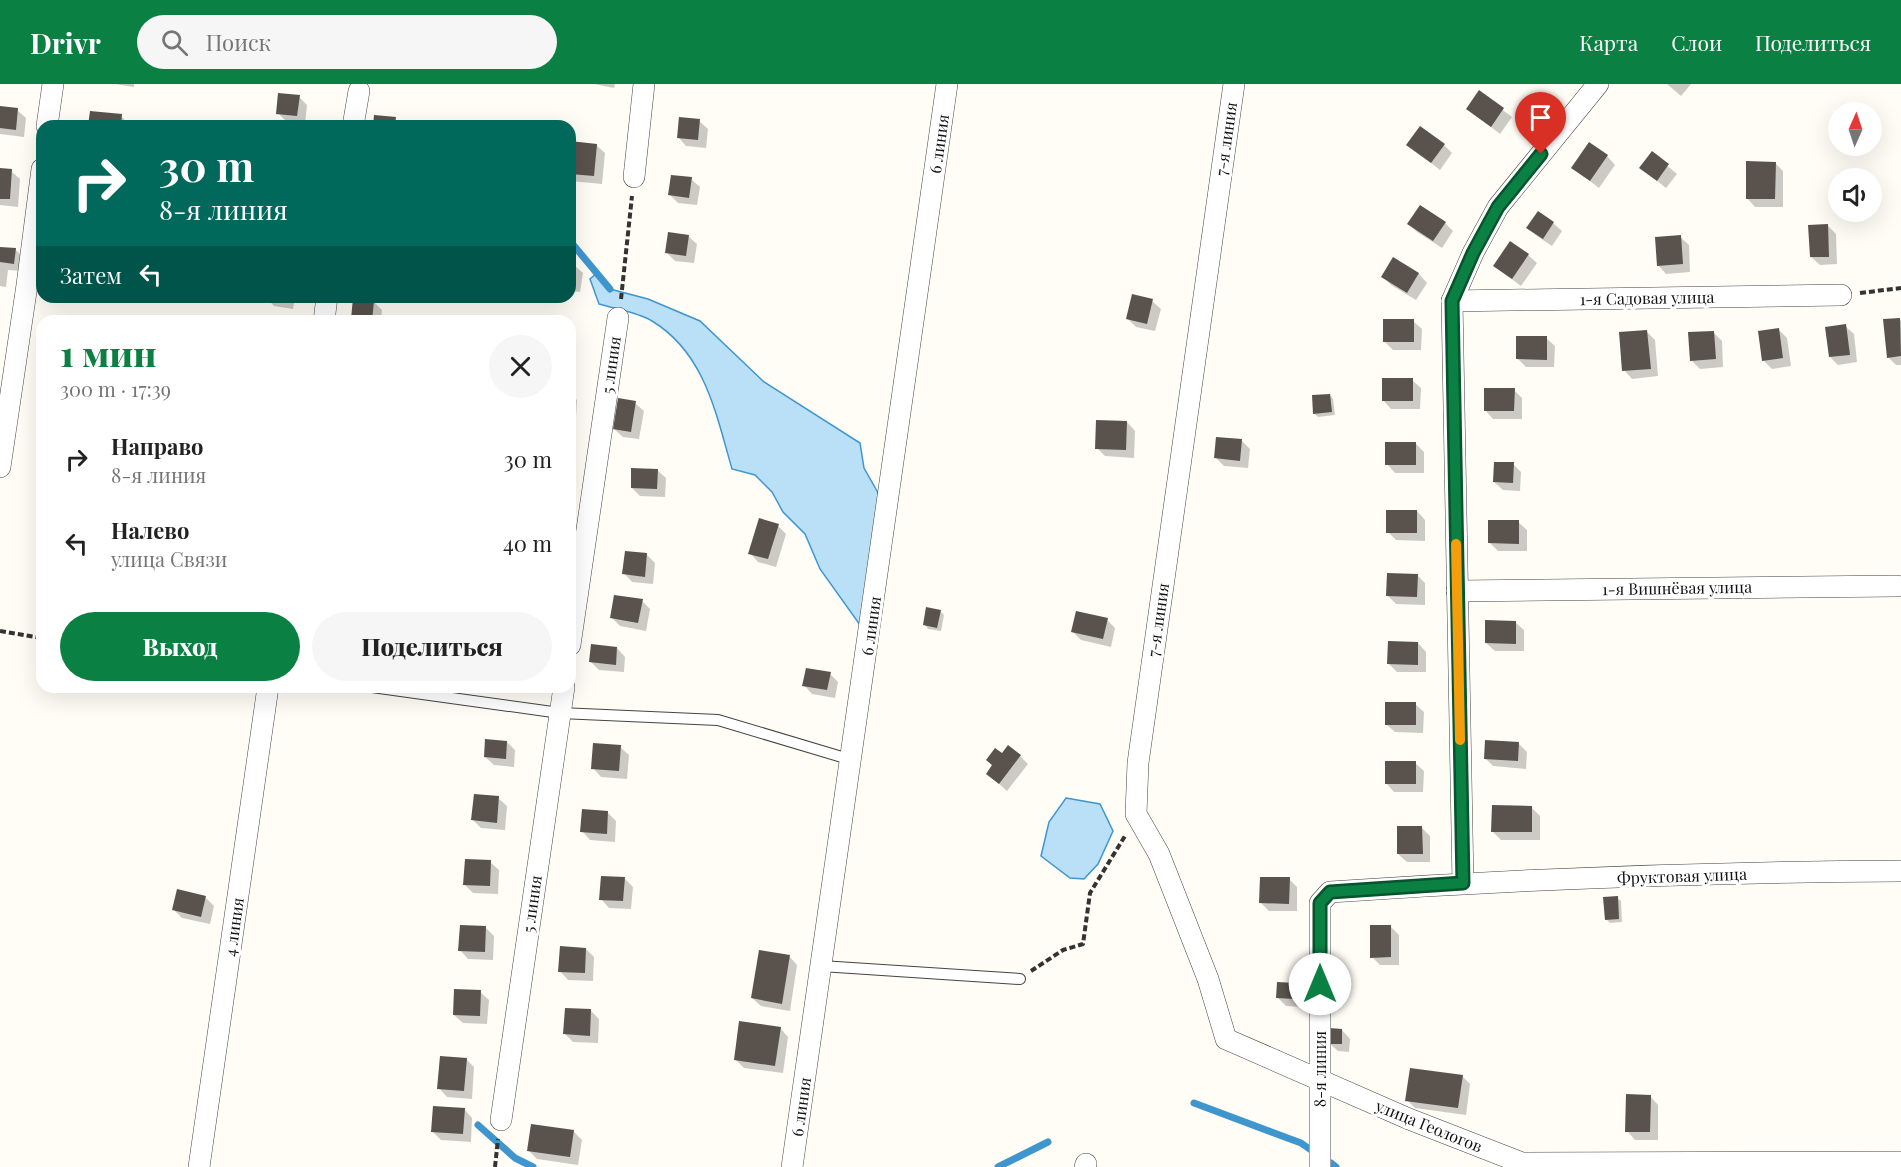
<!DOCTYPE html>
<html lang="ru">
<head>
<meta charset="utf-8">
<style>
  body { margin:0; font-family:"Playfair Display",serif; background:#f6f6f6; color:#222; height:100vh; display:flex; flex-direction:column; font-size:22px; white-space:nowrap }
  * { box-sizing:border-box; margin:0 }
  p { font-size:20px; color:#767676 }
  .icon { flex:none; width:33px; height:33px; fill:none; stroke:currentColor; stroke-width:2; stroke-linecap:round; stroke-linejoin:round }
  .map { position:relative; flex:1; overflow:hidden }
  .details { position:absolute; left:36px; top:231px; width:540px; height:378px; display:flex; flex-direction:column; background:#fff; border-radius:18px; box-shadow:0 6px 24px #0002 }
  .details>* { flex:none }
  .banner { position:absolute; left:36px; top:36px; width:540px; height:183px; border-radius:18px; box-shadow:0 6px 24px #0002; background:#00695c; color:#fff; overflow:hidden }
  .needle { width:39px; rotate:3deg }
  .tools { position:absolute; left:1828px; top:18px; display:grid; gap:12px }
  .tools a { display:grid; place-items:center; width:54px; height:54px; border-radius:50%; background:#fff; box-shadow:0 6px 24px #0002; font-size:30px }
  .pin { position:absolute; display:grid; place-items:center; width:51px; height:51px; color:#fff; margin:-62px -26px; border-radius:50% 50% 50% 0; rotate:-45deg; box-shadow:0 0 6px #0007 }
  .pin .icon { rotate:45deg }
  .me { position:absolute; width:66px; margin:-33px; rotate:0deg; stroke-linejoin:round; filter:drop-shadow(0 0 4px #0008) }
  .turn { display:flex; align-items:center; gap:21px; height:126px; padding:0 24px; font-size:27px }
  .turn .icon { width:78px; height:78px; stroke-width:2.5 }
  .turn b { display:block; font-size:42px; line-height:51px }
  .then { display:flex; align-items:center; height:57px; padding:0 24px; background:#0003; gap:12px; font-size:22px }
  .round { display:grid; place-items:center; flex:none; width:63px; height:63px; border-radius:32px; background:#f6f6f6 }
  .headline { display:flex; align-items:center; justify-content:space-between; height:102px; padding:0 24px }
  h1 { font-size:36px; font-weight:800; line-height:45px; color:#0b8043 }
  .cta { display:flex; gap:12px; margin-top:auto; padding:12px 24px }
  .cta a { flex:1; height:69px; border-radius:36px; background:#0b8043; color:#fff; font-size:24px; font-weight:800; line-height:69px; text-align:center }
  .cta a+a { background:#f6f6f6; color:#222 }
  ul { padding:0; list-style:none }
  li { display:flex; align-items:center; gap:18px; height:84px; padding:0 24px }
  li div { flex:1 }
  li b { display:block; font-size:22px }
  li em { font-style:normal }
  header { display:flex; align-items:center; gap:36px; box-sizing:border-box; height:84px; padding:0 30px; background:#0b8043; color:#fff }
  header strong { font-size:28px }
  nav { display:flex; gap:33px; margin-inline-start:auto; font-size:21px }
  .search { width:420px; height:54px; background:#f6f6f6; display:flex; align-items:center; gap:15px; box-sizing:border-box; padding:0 21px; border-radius:33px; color:#767676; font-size:22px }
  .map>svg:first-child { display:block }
  .water { fill:#b9e0f7; stroke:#3f96cf; stroke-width:1.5 }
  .shadow { fill:#0003 }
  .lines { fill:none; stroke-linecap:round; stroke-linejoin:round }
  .stream { stroke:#3f96cf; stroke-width:7 }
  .building { fill:#5a524d }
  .lane-casing { stroke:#444; stroke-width:12 }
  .street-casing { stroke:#444; stroke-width:22 }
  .path { stroke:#333; stroke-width:4; stroke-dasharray:6 3; stroke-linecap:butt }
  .lane { stroke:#fff; stroke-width:10 }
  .street { stroke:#fff; stroke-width:21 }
  .route-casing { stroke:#07532c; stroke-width:15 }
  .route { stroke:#0b8043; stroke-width:10 }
  .slow { stroke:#f59e0b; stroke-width:10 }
  .labels { text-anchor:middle; stroke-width:6; stroke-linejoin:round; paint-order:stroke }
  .street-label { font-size:16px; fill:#111; stroke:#fff }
</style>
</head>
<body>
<header>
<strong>Drivr</strong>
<div class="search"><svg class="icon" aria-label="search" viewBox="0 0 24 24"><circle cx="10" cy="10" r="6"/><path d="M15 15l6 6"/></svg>Поиск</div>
<nav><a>Карта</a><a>Слои</a><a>Поделиться</a></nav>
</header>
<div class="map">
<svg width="1901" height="1083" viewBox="0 0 1901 1083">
  <rect width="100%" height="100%" fill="#fffdf5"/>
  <!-- water -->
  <g class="water">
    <path d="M597 189 610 205 648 215 700 237 764 298 860 359 864 384 885 421 860 541 820 485 805 450 783 428 772 408 755 391 732 385C716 330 705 269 652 237 637 228 615 225 599 220L590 195Z"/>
    <path d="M1066 714 1100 720 1113 747 1098 780 1084 795 1070 794 1041 772 1049 738Z"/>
  </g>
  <!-- shadow -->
  <g class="shadow">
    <path d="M114 0H134V3Z"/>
    <path d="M594 0H615L614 4Z"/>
    <path d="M1667 0H1691L1681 12Z"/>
    <path d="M1479 8 1512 33 1500 50 1468 25Z"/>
    <path d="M299 13 307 21 305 40 286 37 278 29Z"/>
    <path d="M0 24 17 26 26 34 24 53 0 50Z"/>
    <path d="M121 32 130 42H90Z"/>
    <path d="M395 35 402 42H375Z"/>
    <path d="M699 37 708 45 706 64 686 62 678 53Z"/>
    <path d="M570 59 596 61 605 69 602 100 570 97Z"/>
    <path d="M1408 61H1444L1452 69 1440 86Z"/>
    <path d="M1652 69 1677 90 1666 104 1641 84Z"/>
    <path d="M1607 72 1615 81 1599 104 1573 84Z"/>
    <path d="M1775 79 1783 87V123H1755L1747 114Z"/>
    <path d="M0 86 11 87 20 95 18 123 0 121Z"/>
    <path d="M691 95 700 103 697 121 678 119 670 111Z"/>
    <path d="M1445 139 1453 147 1442 164 1417 148 1409 140Z"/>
    <path d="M1553 139 1562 147 1552 162 1537 152 1528 144Z"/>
    <path d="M1827 141 1836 150 1837 180 1820 181 1811 173Z"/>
    <path d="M688 152 697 160 694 179 675 177 667 169Z"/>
    <path d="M1680 153 1689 161 1690 188 1666 190 1658 181Z"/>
    <path d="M0 164 15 165 24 174 22 187 8 186 6 203 0 202Z"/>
    <path d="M1528 171 1537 179 1521 202 1494 182Z"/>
    <path d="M1394 175 1419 190 1427 199 1416 216 1391 201 1383 192Z"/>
    <path d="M570 180 574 181 583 189 580 208 570 207Z"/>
    <path d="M266 213H295L293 225 274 222Z"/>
    <path d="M1152 217 1161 225 1155 247 1136 243 1127 234Z"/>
    <path d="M374 218 382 226 381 237H355L352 234Z"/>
    <path d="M83 235 101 237H82Z"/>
    <path d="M1899 235 1901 237V281H1896L1888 273Z"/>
    <path d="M1413 237 1422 245 1421 266H1393L1384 257Z"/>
    <path d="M1845 242 1854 250 1857 278 1838 281 1830 273Z"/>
    <path d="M1779 246 1787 254 1791 282 1772 285 1763 276Z"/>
    <path d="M1647 248 1655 256 1658 292 1632 295 1624 286Z"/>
    <path d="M1713 248 1722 257 1723 283 1700 285 1691 276Z"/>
    <path d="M1546 254 1555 262 1554 283H1526L1517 274Z"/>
    <path d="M1412 296 1421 304 1420 325H1391L1383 316Z"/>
    <path d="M1514 306 1522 314V335H1493L1485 326Z"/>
    <path d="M570 309 577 316 575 350 570 349Z"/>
    <path d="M1330 311 1333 315 1335 331 1318 333 1314 329Z"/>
    <path d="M635 319 644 327 639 355 623 353 614 345Z"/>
    <path d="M1127 338 1135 347 1134 374 1105 372 1097 364Z"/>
    <path d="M1241 356 1250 365 1248 384 1224 382 1216 374Z"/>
    <path d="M1416 360 1424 368V389H1395L1387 380Z"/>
    <path d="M1513 380 1521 388 1520 407 1503 406 1494 398Z"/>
    <path d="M657 386 666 394 665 413 640 412 632 404Z"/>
    <path d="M1417 427 1425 436V457L1396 456 1388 448Z"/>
    <path d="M1518 438 1527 446V467H1498L1489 458Z"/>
    <path d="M778 442 786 450 776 483 758 478 750 469Z"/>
    <path d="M647 471 655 479 653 500 632 498 624 489Z"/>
    <path d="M1417 491 1425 499V521L1396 520 1388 512Z"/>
    <path d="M642 517 650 525 646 547 620 542 612 534Z"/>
    <path d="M940 527 944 531 941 547 928 545 925 541Z"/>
    <path d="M1107 536 1115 544 1111 563 1081 556 1073 548Z"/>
    <path d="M1515 538 1524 546V567H1495L1486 559Z"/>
    <path d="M1418 559 1426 568V588H1397L1389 580Z"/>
    <path d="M617 564 625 573 624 588 599 586 591 578Z"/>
    <path d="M830 590 838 598 835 614 812 610 804 601Z"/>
    <path d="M1415 620 1424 628 1423 649 1395 648 1386 640Z"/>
    <path d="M507 658 515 666 514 683 494 681 485 673Z"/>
    <path d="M1519 660 1527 668 1526 685 1493 682 1485 674Z"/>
    <path d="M620 663 629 671 627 695 601 693 593 684Z"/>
    <path d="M1002 671 1020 672 1028 680 1007 707 988 690Z"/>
    <path d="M1415 679 1424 687 1423 708H1394L1386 699Z"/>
    <path d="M498 714 507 722 505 746 481 744 473 736Z"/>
    <path d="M1532 724 1540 732V756H1501L1492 747Z"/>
    <path d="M608 729 616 737 615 758 590 756 582 747Z"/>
    <path d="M1422 744 1430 752V778H1407L1398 770Z"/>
    <path d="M490 778 499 786 498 810 473 809 465 801Z"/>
    <path d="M624 794 633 803 631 825 609 824 601 815Z"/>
    <path d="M1289 795 1297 803V827H1269L1261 819Z"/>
    <path d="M206 814 214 822 210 840 182 834 173 825Z"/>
    <path d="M1617 814 1621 817 1622 838 1610 839 1606 835Z"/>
    <path d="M1390 842 1399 851V881H1380L1372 873Z"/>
    <path d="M486 844 494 852 493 876 468 875 460 866Z"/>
    <path d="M586 865 594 873 593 897 568 896 560 887Z"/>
    <path d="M789 872 797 881 790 927 761 922 752 914Z"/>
    <path d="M1295 901 1303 909 1302 923 1286 922 1278 914Z"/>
    <path d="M480 908 489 916 487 940 463 939 454 931Z"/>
    <path d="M591 927 599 935 598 959 573 958 565 950Z"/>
    <path d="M780 944 788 953 783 989 744 984 735 975Z"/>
    <path d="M1342 946 1350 955 1349 968 1338 967 1329 959Z"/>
    <path d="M466 975 474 983 472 1015 447 1013 439 1004Z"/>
    <path d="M1462 992 1470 1000 1466 1031 1415 1024 1407 1016Z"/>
    <path d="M1650 1012 1658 1021V1056H1635L1627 1047Z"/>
    <path d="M464 1025 472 1034 471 1058 441 1056 433 1048Z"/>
    <path d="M573 1047 582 1056 578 1081 537 1075 529 1067Z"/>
  </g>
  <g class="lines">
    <!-- stream -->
    <g class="stream">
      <path d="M570 157 610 205"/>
      <path d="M1194 1019 1301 1059 1311 1066"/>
      <path d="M478 1041 515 1074 533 1083"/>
      <path d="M1331 1079 1336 1083"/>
      <path d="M998 1083 1048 1058"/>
    </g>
  </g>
  <!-- building -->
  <g class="building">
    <path d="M1479 6 1504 24 1491 43 1466 25Z"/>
    <path d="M278 9 300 11 297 32 276 30Z"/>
    <path d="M0 22 18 24 16 46 0 44Z"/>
    <path d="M90 27 122 30 121 42H88Z"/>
    <path d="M374 31 396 33 395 42H373Z"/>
    <path d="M679 33 700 35 698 56 677 54Z"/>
    <path d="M1420 42 1445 60 1431 79 1406 61Z"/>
    <path d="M570 57 597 60 594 92 570 90Z"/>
    <path d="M1589 58 1608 71 1590 97 1571 84Z"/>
    <path d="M1652 67 1669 80 1657 97 1639 84Z"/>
    <path d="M1746 77 1776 78 1775 115H1746Z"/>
    <path d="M0 84 12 85 10 115H0Z"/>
    <path d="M671 91 692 93 689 114 668 111Z"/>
    <path d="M1420 121 1446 138 1433 157 1407 140Z"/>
    <path d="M1538 127 1554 138 1543 155 1526 144Z"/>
    <path d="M1828 140 1829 173H1810L1808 141Z"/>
    <path d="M668 148 689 151 686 172 665 169Z"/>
    <path d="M1681 151 1683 180 1657 182 1655 153Z"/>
    <path d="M1510 157 1529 170 1512 195 1493 182Z"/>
    <path d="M0 163 16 164 14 180 0 178Z"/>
    <path d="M1393 173 1419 189 1407 209 1381 193Z"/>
    <path d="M1132 210 1153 215 1147 240 1126 235Z"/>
    <path d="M353 214 374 217 372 237 351 235Z"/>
    <path d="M1900 234 1901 272 1887 274 1883 235Z"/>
    <rect x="1383" y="235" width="31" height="23"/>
    <path d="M1846 240 1850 271 1829 273 1825 243Z"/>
    <path d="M1779 244 1783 274 1762 277 1758 247Z"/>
    <path d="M1647 246 1651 285 1622 287 1619 248Z"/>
    <path d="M1714 247 1716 275 1690 277 1688 248Z"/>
    <path d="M1516 252H1547V276L1516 275Z"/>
    <rect x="1382" y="294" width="31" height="23"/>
    <path d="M1484 304H1515L1514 327H1484Z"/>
    <path d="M1330 310 1332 328 1313 330 1312 311Z"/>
    <path d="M618 314 636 317 631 348 613 345Z"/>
    <path d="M1096 336 1127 337 1126 366 1095 365Z"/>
    <path d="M1216 353 1242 355 1240 377 1214 374Z"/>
    <rect x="1385" y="358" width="31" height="23"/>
    <path d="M1494 378H1514L1513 399 1493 398Z"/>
    <path d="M631 384 658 385 657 405 631 404Z"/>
    <path d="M39 417H42V438L36 437Z"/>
    <rect x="1386" y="426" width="31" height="23"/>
    <path d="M759 434 779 440 768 475 748 470Z"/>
    <path d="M1488 436H1519V460L1488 459Z"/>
    <path d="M625 467 647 469 645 493 622 490Z"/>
    <path d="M1387 489 1418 490 1417 513 1386 512Z"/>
    <path d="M614 511 643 515 638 539 610 534Z"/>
    <path d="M926 523 941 526 937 544 923 541Z"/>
    <path d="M1076 527 1108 534 1103 555 1071 548Z"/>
    <path d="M1485 536 1516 537V560L1485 559Z"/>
    <path d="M1388 557 1418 558V581L1387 580Z"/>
    <path d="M591 560 617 563 616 581 589 578Z"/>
    <path d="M806 584 831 588 827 606 802 602Z"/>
    <rect x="1385" y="618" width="31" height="23"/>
    <path d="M485 655 507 657 506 675 484 673Z"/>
    <path d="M1485 656 1519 658 1518 677 1484 675Z"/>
    <path d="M593 659 621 661 619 687 591 685Z"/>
    <path d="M1008 661 1021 671 999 700 986 690 992 681 986 676 995 664 1002 669Z"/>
    <rect x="1385" y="677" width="31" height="23"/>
    <path d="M474 710 499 712 497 739 471 736Z"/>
    <path d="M1492 721 1532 722V748H1491Z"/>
    <path d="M582 725 608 727 607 750 580 748Z"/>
    <path d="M1397 742H1422L1423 770H1397Z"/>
    <path d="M465 775 491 776 490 802 463 801Z"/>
    <path d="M601 792 625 793 623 817 599 816Z"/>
    <path d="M1260 793H1290L1289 820 1259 819Z"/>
    <path d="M177 805 206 812 201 833 172 826Z"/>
    <path d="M1618 812 1619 835 1605 836 1603 813Z"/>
    <path d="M460 841 486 842 485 868 458 867Z"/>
    <path d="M1370 841H1391V873L1370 874Z"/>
    <path d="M560 862 586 864 585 889 558 888Z"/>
    <path d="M759 866 790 871 782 920 751 914Z"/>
    <path d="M1277 898 1296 899 1295 915 1276 914Z"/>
    <path d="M454 905 481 906 480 932 453 931Z"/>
    <path d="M565 924 591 925 590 952 563 950Z"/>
    <path d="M739 937 781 943 775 982 734 976Z"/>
    <path d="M1329 944 1342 945V960H1328Z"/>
    <path d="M440 972 467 974 464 1007 437 1005Z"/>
    <path d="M1410 984 1463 991 1458 1024 1405 1017Z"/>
    <path d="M1626 1010 1651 1011 1650 1048H1625Z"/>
    <path d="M433 1022 465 1024 463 1050 431 1048Z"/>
    <path d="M531 1040 574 1046 570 1073 527 1067Z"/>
  </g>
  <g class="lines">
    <!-- lane casing -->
    <g class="lane-casing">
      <g id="lane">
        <path d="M372 603 560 629 718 636 852 676"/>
        <path d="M821 882 1020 895"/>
      </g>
    </g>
    <!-- street casing -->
    <g class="street-casing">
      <g id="street">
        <path d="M1234 0 1138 679 1136 730 1159 770 1208 895 1226 955 1409 1035 1522 1079 1901 1078"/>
        <path d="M47 42 53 0"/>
        <path d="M353 42 359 7"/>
        <path d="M634 93 644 0"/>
        <path d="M1452 217 1841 211"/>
        <path d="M324 237 327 213"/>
        <path d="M0 383 27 201 42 85"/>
        <path d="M1457 507 1897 502"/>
        <path d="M570 561 618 234"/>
        <path d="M1463 799 1452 217 1473 169 1498 123 1598 0"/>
        <path d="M501 1036 564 603"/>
        <path d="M199 1083 268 603"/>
        <path d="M792 1083 947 0"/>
        <path d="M1085 1083 1086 1080"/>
        <path d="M1320 1083V819L1330 808C1520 795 1711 788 1901 787"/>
      </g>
    </g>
    <!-- path -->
    <g class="path">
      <path d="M1860 209 1901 204"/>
      <path d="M621 215 632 112"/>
      <path d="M0 547 42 554"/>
      <path d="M1031 887 1063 866 1083 860 1090 809 1125 752"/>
      <path d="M495 1083 498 1055"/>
    </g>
    <!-- lane -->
    <use href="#lane" class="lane"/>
    <!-- street -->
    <use href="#street" class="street"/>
  </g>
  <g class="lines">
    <!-- route casing -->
    <g class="route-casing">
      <path id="route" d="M1320 900V819L1330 808 1463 799 1452 217 1473 169 1498 123 1541 70"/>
    </g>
    <!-- route -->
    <use href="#route" class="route"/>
    <!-- slow -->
    <path class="slow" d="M1456 460 1460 656"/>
  </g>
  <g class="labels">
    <!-- street labels -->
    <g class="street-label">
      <text transform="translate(1226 55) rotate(-82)" y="6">7-я линия</text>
      <text transform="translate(939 60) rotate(-82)" y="6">6 линия</text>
      <text transform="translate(1647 214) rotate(-1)" y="6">1-я Садовая улица</text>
      <text transform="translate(611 281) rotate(-82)" y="6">5 линия</text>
      <text transform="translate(1677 504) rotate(-1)" y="6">1-я Вишнёвая улица</text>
      <text transform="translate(1158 536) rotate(-82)" y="6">7-я линия</text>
      <text transform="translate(871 542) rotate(-82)" y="6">6 линия</text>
      <text transform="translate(1682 792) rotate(-2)" y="6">Фруктовая улица</text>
      <text transform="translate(532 820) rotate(-82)" y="6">5 линия</text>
      <text transform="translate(234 843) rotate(-82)" y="6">4 линия</text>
      <text transform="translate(1320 985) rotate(-90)" y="6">8-я линия</text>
      <text transform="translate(801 1023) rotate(-82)" y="6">6 линия</text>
      <text transform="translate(1429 1042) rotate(22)" y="6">улица Геологов</text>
    </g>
  </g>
</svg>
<div class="tools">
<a><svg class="needle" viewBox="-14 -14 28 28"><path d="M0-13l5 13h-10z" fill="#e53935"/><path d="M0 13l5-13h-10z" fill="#767676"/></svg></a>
<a><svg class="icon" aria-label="sound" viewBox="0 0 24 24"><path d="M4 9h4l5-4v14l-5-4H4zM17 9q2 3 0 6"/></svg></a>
</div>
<div class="pin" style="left:1541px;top:70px;background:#d93025"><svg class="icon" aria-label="arrive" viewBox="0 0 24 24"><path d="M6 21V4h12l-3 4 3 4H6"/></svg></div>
<svg class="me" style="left:1320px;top:900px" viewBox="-20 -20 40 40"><circle r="19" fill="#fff"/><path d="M0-13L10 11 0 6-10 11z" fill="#0b8043"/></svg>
<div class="banner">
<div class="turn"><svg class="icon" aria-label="right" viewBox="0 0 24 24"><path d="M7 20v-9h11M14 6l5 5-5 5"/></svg><div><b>30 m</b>8-я линия</div></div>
<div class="then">Затем<svg class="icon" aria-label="left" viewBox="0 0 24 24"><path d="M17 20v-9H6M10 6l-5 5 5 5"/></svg></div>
</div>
<section class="details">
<div class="headline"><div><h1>1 мин</h1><p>300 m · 17:39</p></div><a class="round"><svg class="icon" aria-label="close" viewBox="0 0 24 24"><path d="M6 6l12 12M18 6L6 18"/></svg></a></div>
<ul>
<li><svg class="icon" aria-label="right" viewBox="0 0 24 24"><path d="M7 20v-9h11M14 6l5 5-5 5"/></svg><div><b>Направо</b><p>8-я линия</p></div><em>30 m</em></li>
<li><svg class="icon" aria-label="left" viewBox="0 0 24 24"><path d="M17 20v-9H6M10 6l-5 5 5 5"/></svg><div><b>Налево</b><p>улица Связи</p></div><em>40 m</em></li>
</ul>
<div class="cta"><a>Выход</a><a>Поделиться</a></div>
</section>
</div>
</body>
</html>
